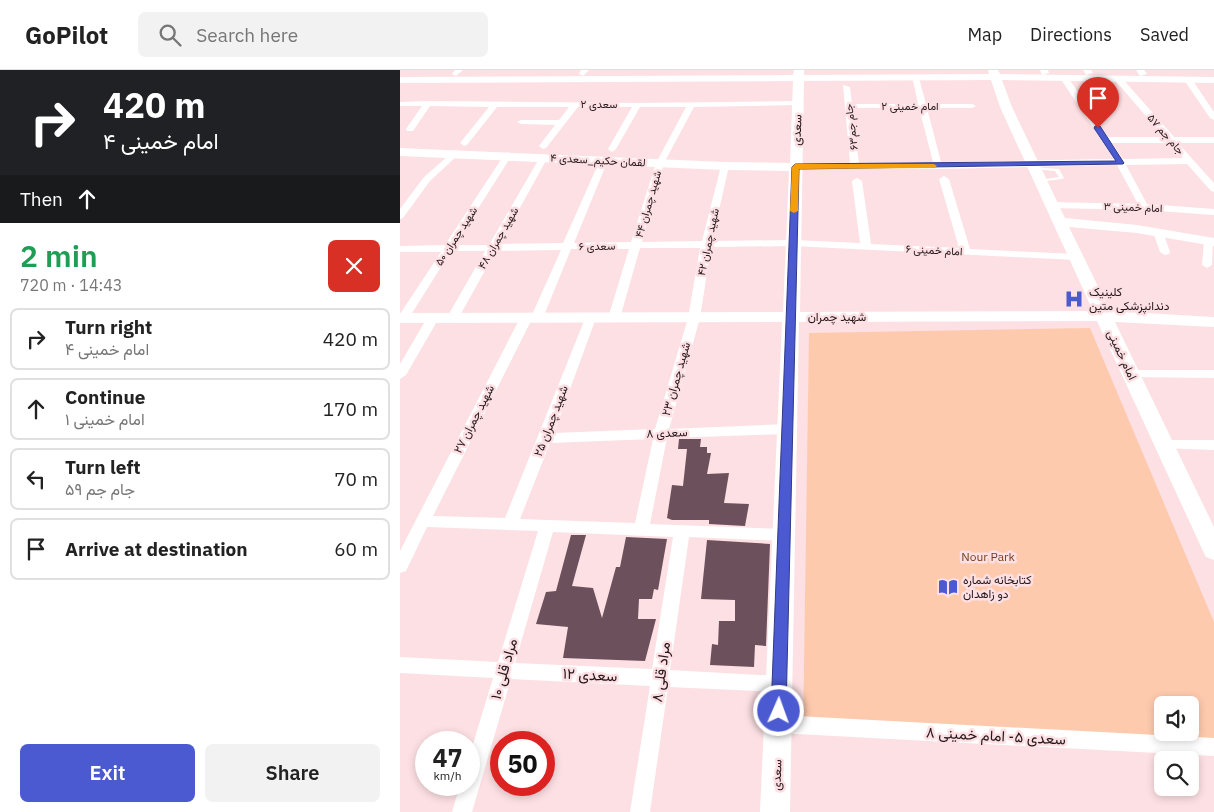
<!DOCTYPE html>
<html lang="en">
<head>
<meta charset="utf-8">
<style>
  body { margin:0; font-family:"IBM Plex Sans",Vazirmatn,sans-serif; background:#f2f2f2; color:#222; height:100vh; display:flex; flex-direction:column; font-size:19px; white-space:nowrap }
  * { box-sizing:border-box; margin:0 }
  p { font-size:16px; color:#767676 }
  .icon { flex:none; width:28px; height:28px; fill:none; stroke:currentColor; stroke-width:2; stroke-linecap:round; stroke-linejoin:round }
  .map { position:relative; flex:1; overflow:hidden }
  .details { display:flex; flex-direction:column; background:#fff; width:400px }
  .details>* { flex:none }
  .top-card { background:#202124; color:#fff; overflow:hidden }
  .buttons { position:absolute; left:754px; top:626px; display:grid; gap:10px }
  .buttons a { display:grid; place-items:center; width:45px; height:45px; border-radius:8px; background:#fff; box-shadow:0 2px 8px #0003; font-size:25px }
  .speed { position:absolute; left:15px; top:661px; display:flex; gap:10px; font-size:25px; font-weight:700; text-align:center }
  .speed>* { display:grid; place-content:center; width:65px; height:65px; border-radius:50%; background:#fff; box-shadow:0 2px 8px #0003; line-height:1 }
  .speed small { font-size:12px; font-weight:400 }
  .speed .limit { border:8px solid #d22; background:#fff; color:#111 }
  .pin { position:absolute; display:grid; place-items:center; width:42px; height:42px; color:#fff; margin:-51px -21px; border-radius:50% 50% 50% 0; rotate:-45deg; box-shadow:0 0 5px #0007 }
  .pin .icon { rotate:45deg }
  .me { position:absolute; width:55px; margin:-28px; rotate:2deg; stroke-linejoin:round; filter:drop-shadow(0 0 4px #0008) }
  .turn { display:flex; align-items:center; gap:18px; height:105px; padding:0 20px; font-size:22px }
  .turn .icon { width:65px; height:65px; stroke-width:2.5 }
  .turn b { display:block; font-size:35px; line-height:42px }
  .then { display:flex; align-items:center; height:48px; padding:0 20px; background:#0003; gap:10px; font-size:19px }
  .round { display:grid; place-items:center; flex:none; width:52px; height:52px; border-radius:8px; background:#f2f2f2 }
  .headline { display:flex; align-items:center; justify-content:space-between; height:85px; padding:0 20px }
  h1 { font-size:30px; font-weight:600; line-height:38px; color:#1e9e55 }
  .action { display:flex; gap:10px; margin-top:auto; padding:10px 20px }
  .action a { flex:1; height:58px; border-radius:8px; background:#4b5ad0; color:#fff; font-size:20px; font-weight:600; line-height:58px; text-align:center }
  .action a+a { background:#f2f2f2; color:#222 }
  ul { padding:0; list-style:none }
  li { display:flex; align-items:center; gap:15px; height:62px; margin:0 10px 8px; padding:0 10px; border:2px solid #e0e0e0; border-radius:8px }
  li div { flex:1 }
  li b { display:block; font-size:19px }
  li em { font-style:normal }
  header { display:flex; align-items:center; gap:30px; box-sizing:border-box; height:70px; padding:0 25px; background:#fff; border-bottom:1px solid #e0e0e0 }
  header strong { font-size:24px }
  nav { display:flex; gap:28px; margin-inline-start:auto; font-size:18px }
  .search { width:350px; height:45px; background:#f2f2f2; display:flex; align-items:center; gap:12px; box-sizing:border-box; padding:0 18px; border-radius:8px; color:#767676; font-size:19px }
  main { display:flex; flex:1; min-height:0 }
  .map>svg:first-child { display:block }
  .green { fill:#fecaae; fill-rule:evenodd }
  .building { fill:#6c505c }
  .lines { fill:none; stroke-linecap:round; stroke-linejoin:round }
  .lane { fill:#fff; fill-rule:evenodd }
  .street { fill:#fff; fill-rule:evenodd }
  .secondary { fill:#fff; fill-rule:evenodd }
  .route { fill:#4b5ad0; stroke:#313a87 }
  .slow { fill:#f59e0b }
  .labels { text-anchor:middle; stroke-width:5; stroke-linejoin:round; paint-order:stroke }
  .far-street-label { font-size:11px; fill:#25181a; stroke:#fde0e3 }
  .street-label { font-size:12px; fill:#25181a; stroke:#fde0e3 }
  .poi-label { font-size:12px; fill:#25181a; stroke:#fde0e3; text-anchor:start }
  .park-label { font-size:12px; fill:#763f1c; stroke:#fde0e3 }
  .near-street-label { font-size:15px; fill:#25181a; stroke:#fde0e3 }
</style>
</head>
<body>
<header>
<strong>GoPilot</strong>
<div class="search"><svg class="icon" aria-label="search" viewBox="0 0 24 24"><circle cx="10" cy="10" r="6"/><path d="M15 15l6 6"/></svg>Search here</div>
<nav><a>Map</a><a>Directions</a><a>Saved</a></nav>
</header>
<main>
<section class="details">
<div class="top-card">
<div class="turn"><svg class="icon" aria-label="right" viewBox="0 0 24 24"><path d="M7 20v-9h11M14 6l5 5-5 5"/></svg><div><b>420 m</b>امام خمینی ۴</div></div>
<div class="then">Then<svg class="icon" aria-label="ahead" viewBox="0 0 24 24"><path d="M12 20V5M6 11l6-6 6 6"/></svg></div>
</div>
<div class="headline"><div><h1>2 min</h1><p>720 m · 14:43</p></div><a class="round" style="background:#d93025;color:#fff"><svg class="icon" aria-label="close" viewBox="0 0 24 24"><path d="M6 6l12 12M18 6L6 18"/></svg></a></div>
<ul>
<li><svg class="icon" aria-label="right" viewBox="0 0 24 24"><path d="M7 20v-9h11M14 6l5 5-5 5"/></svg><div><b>Turn right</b><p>امام خمینی ۴</p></div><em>420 m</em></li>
<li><svg class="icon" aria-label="ahead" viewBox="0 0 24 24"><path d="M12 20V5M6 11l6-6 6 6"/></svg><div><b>Continue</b><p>امام خمینی ۱</p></div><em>170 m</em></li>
<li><svg class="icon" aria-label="left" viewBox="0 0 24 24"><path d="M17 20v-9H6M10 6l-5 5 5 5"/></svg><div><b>Turn left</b><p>جام جم ۵۹</p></div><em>70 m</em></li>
<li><svg class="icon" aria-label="arrive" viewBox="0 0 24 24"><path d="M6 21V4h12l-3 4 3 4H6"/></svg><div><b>Arrive at destination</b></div><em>60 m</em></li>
</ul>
<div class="action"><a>Exit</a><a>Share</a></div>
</section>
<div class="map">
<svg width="814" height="742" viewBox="0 0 814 742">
  <rect width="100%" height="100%" fill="#fde0e3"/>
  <!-- green -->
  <path class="green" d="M690 258 814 552V682L403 661 409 263ZM762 635H790V662H762Z"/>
  <!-- building -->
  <g class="building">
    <path d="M279 369H301L300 377H307V383H311L307 404 329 403 324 433 349 434 345 456 309 454V450H272L267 448 272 415 283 416 287 379H278Z"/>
    <path d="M171 465H186L172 516 193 518 202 548 216 497H220L226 467 267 469 258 520 254 519 252 529H239L238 549H256L245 591 163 588 168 557 136 554 146 522 156 521Z"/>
    <path d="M307 470 370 474 366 576 355 575 354 597 310 595 312 574 318 575 319 551H335V530L301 529Z"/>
  </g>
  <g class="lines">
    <!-- lane -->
    <path class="lane" d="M632 97 659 99 664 108 662 109 638 112V111L640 110 659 107 655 101 634 99H632Z"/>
    <!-- street -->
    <g class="street">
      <path d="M55 0H63L56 6 52 4Z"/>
      <path d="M181 0H189L183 6 179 4Z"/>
      <path d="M640 0H648L649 3 642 5Z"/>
      <path d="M683 0H691L693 3 686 5Z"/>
      <path d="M736 0H744L747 4 740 6Z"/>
      <path d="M512 6 519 8 526 34H572L576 36 572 38H527L541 92 714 89 660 8 664 6H667L708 67H764L714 9 721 7 774 67H814V73H778L814 113V122L811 121 787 94 726 95 747 134 814 139V145L744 140 651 138 646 135 651 132 738 134 717 95 538 99H392V95L395 94 450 93 443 15 450 17 452 34H518ZM452 38H519L533 92 459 93ZM712 73H769L783 88 723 89Z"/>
      <path d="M785 8H791L814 42V50L810 48 784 10Z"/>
      <path d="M28 31 237 33 401 31V35H398L294 37 264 93 242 172 302 171 321 96 325 93 329 96 312 171 393 170 460 173 452 111 457 108 462 111 471 174 559 178 539 109 544 106 549 109 570 179 676 184 681 187 676 190 393 176 311 177 300 248 269 359 388 354 393 356 395 359 393 362 388 364 267 368 250 454 384 459 389 461 392 465 389 469 384 471 289 467 270 600 379 606 385 608 388 614 385 620 379 622 268 617 250 742H230L250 616 111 609 72 742H52L60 715H69V687L93 608 0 603V587L98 592 138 461 27 457 6 501 0 503V481L120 248 126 245 131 247 161 180 96 181 58 249 52 252 46 249 85 181H51L9 248 3 251H0V244L41 182H0V176L45 175 104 85 108 82 112 85 55 175H89L140 87 144 84 148 87 100 174 163 173 200 90 204 87 208 90 174 173 231 172 256 93 286 37H240L216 79 212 82 208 79 232 37H178L146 78 143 79 139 76 155 55 121 54 117 52 121 50H159L169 37H97L67 75 64 76 60 73 89 37 30 36 13 61H7L6 59 22 36H0V32ZM240 178H300L288 248 255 359 154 363 196 248 190 245 186 246 105 448 33 446 132 249 137 251 143 248 171 179H229L208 248 214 251 220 248ZM253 369 235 453 120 449 150 373ZM153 462 273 467 252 599 115 593Z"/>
      <path d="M55 80 59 83 58 85 30 111 3 148 0 149V139L24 107Z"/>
      <path d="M758 159 763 162 770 182 769 184 765 185 760 182 753 162Z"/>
      <path d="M809 168 813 169 812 195 807 198 802 195 804 171Z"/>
      <path d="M33 245 39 248 6 305 0 309V294L27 248Z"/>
      <path d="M731 300H814V308L727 307 725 304 727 301Z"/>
      <path d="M765 370H814V380L760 378 758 375 760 372Z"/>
      <path d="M378 645 814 668V686L378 663 371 660 369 654 371 648Z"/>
    </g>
    <!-- secondary -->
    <path class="secondary" d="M394 0H404V5L589 4 588 0H598L600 4 814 7V13L602 10 612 37 665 148 737 155 814 168V176L737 163 669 157 710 241 814 247V257L715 252 814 457V490L806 487 803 481 697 251 399 252 390 742H360L382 252 0 253V243L383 242 389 101 325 100 0 86V78L325 92 390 93 393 11 0 13V7L393 5ZM591 10 600 37 693 241 400 242 404 11Z"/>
  </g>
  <!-- route -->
  <path class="route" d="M695 56H700L724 93 723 94 399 99 386 641 384 646 379 648 373 646 371 641 392 97 395 94 716 91 694 58Z"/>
  <!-- slow -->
  <path class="slow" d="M395 94H534L537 96 534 98 399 99 398 141 394 143 390 141 392 97Z"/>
  <!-- icons -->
  <defs>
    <g id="hospital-bare" transform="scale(1.5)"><path d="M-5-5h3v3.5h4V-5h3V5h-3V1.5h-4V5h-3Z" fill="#4b5ad0" stroke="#fde0e3" stroke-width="2.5" paint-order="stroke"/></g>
    <g id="library-bare" transform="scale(1.5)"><path d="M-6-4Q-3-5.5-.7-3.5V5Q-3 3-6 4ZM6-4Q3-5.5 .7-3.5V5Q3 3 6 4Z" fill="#4b5ad0" stroke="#fde0e3" stroke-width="2.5" paint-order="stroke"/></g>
  </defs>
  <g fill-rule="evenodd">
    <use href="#hospital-bare" x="674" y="229"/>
    <use href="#library-bare" x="548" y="517"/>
  </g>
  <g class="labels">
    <!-- far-street labels -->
    <g class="far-street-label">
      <text x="199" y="38">سعدی ۲</text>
      <text x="510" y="40">امام خمینی ۲</text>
      <text transform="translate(451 57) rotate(-97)" y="4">جام جم۶۳</text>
      <text transform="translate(766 64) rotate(49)" y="4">جام جم ۵۷</text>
      <text transform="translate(198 90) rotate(3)" y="4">لقمان حکیم_سعدی ۴</text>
      <text transform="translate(248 134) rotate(-74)" y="4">شهید چمران ۴۴</text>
      <text transform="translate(733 137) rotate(2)" y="4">امام خمینی ۳</text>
      <text transform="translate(56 166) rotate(-57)" y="4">شهید چمران ۵۰</text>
      <text transform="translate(98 168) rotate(-60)" y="4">شهید چمران ۴۸</text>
      <text transform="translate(308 172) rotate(-78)" y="4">شهید چمران ۴۲</text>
      <text transform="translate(197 176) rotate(-1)" y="4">سعدی ۶</text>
      <text transform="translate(534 180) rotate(3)" y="4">امام خمینی ۶</text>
    </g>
    <!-- street labels -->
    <g class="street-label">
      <text transform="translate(397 60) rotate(-88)" y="4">سعدی</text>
      <text x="437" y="251">شهید چمران</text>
      <text transform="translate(722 285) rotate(65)" y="4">امام خمینی</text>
      <text transform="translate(276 309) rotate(-74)" y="4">شهید چمران ۲۳</text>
      <text transform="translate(74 349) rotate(-63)" y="4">شهید چمران ۲۷</text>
      <text transform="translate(151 351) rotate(-69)" y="4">شهید چمران ۲۵</text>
      <text transform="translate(267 363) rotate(-2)" y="4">سعدی ۸</text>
      <text transform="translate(377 705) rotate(-88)" y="4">سعدی</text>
    </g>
    <!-- poi labels -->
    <g class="poi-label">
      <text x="689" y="226">کلینیک<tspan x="689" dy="14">دندانپزشکی متین</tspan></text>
      <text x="563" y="514">کتابخانه شماره<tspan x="563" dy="14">دو زاهدان</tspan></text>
    </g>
    <!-- park labels -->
    <g class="park-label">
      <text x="588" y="491">Nour Park</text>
    </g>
    <!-- near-street labels -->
    <g class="near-street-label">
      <text transform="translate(104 599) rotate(-74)" y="5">مراد قلی ۱۰</text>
      <text transform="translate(261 602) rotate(-82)" y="5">مراد قلی ۸</text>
      <text transform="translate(190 605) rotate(3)" y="5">سعدی ۱۲</text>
      <text transform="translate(596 666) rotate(3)" y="5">سعدی ۵- امام خمینی ۸</text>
    </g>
  </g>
</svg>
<div class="buttons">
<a><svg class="icon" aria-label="sound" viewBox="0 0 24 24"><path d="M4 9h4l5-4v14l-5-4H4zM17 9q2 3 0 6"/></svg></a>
<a><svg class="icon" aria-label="search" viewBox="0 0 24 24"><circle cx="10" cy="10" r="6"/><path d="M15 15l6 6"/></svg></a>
</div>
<div class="speed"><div>47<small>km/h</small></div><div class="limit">50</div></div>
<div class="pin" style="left:698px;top:58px;background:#d93025"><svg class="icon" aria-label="arrive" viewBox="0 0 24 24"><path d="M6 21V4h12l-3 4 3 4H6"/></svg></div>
<svg class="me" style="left:379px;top:641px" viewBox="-20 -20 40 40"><circle r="17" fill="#4b5ad0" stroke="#fff" stroke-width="3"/><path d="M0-11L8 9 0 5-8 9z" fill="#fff"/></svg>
</div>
</main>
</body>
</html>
